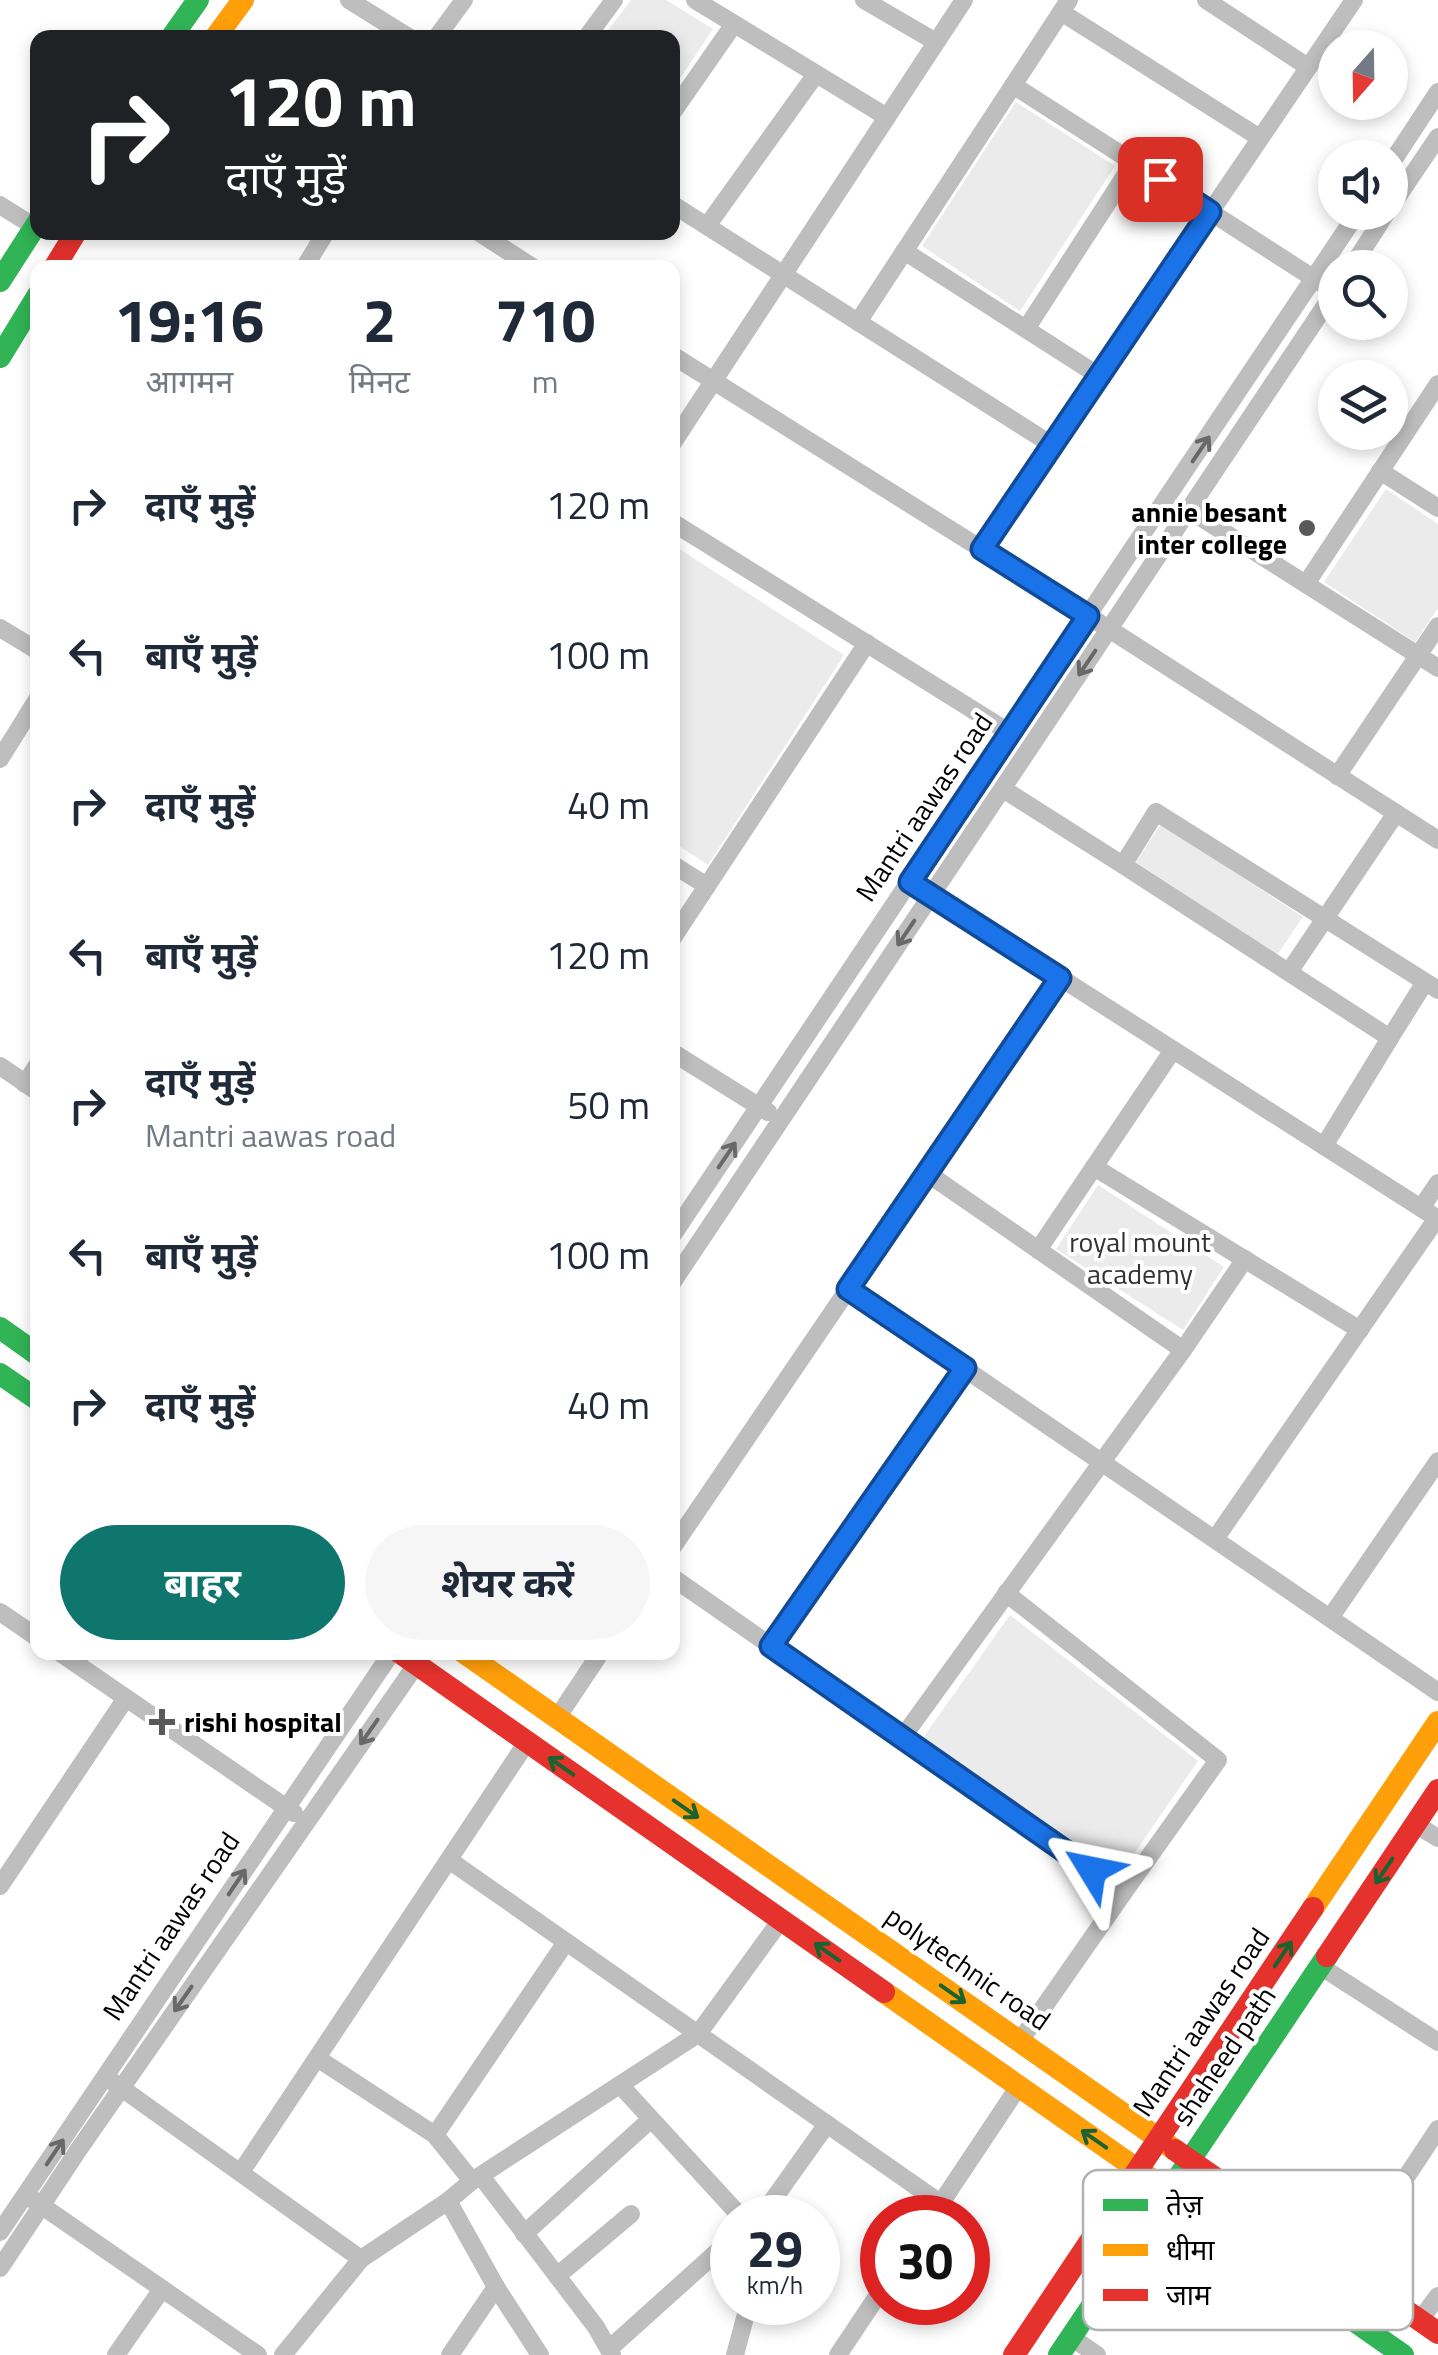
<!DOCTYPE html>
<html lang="hi">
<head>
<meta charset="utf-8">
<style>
  body { margin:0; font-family:"Titillium Web","Noto Sans Devanagari",sans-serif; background:#f6f6f7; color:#1f2937; height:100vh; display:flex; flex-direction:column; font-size:38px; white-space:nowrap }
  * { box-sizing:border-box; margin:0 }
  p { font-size:32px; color:#747a83 }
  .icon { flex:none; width:55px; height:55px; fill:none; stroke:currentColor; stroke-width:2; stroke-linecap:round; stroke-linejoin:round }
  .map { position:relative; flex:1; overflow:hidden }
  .drawer { position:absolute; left:30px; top:260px; width:650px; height:1400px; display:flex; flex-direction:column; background:#fff; border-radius:20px; box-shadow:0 5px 15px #0003 }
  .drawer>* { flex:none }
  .top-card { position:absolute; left:30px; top:30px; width:650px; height:210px; border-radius:20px; box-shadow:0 5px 15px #0003; background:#202124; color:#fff; overflow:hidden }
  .needle { width:65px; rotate:200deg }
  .tools { position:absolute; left:1318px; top:30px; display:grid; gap:20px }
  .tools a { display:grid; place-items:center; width:90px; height:90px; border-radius:50%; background:#fff; box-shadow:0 5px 15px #0003; font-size:50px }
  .speed { position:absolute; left:710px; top:2195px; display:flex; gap:20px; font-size:50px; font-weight:700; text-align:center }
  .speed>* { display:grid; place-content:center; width:130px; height:130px; border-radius:50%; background:#fff; box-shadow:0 5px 15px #0003; line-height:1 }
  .speed small { font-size:25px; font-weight:400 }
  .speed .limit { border:15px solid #d22; background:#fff; color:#111 }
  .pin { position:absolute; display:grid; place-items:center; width:85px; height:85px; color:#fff; margin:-42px; border-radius:20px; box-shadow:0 5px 15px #0006 }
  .me { position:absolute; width:110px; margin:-55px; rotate:305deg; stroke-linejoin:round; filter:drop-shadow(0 0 8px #0008) }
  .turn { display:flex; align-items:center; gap:35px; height:210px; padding:0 30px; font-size:45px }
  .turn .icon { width:130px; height:130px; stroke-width:2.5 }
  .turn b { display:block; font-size:70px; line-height:85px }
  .eta { display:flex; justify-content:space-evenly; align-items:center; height:170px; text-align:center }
  .eta b { font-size:60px; font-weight:700; line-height:70px }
  .action { display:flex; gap:20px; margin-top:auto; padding:20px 30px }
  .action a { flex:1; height:115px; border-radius:60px; background:#0f766e; color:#fff; font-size:40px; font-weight:700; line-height:115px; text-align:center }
  .action a+a { background:#f6f6f7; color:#1f2937 }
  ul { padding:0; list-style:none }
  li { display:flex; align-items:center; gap:30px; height:150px; padding:0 30px }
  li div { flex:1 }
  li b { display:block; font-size:38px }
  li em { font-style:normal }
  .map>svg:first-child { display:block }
  .green { fill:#ebebeb }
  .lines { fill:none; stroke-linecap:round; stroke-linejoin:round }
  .street { stroke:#bebebe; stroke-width:18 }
  .fast { stroke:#30b455; stroke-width:22 }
  .slow { stroke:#ff9f0a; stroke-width:22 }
  .jam { stroke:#e5322d; stroke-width:22 }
  .oneway { stroke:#686868 }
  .oneway2 { stroke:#1a632f }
  .route-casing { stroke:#114b97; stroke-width:25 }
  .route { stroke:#1a73e8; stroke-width:18 }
  .poi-dot { fill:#595959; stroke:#fff; stroke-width:4 }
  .labels { text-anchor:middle; stroke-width:8; stroke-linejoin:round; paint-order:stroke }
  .poi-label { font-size:28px; font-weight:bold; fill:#000; stroke:#fff; text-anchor:end }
  .street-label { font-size:28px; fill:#000; stroke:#fff }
  .park-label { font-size:28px; fill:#323232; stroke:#fff }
  .key { fill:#fff; stroke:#b2b2b2; stroke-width:2.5 }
  .key-label { font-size:28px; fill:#000 }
</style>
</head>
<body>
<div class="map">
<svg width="1438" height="2355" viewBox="0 0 1438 2355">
  <rect width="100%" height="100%" fill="#fff"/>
  <!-- green -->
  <g class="green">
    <path d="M631 0H666L713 29 673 89 672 38 603 37Z"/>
    <path d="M1016 102 1115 166 1020 311 922 246Z"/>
    <path d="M1386 489 1438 524V608L1415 642 1324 582Z"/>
    <path d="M673 545 844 655 708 865 673 842Z"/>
    <path d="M1161 824 1303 917 1277 955 1136 862Z"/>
    <path d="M1098 1185 1224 1267 1183 1330 1056 1249Z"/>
    <path d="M1010 1615 1198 1761 1120 1874 922 1739Z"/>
  </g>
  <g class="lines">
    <!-- street -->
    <g class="street">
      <path d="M349 0 410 38"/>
      <path d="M695 0 887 117"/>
      <path d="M864 0 936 42"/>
      <path d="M1206 0 1308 67"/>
      <path d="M1061 12 1260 138"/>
      <path d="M436 38 464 0"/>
      <path d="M586 38 614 0"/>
      <path d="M1013 85 1324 285"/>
      <path d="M672 113 734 24"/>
      <path d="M1390 165 1438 92"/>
      <path d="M672 204 1052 445"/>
      <path d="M0 205 38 229"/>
      <path d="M1390 208 1438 137"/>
      <path d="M707 226 816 74"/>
      <path d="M478 232 534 268"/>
      <path d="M904 251 1099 376"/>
      <path d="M304 268 326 232"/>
      <path d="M1351 268 1387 212"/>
      <path d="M858 322 1069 0"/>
      <path d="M1026 329 1134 162"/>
      <path d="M672 355 1109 629 1438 840"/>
      <path d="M672 444 964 0"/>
      <path d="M1380 471 1438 508"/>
      <path d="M1189 510 1438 668"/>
      <path d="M672 522 1010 733"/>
      <path d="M982 549 1354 0"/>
      <path d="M1306 584 1438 384"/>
      <path d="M0 628 38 651"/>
      <path d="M0 759 38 698"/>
      <path d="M1337 776 1438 626"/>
      <path d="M1003 789 1123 865"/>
      <path d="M672 864 707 886"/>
      <path d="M923 890 1438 1219"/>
      <path d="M672 939 867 643"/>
      <path d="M1289 972 1396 813"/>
      <path d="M1425 982 1390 1038 1123 865 1156 812 1438 990"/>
      <path d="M672 1052 768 1112"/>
      <path d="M0 1066 38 1092"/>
      <path d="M25 1084 38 1064"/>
      <path d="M1324 1146 1390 1038"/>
      <path d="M1094 1167 1360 1330"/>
      <path d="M927 1173 1183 1350"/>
      <path d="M1421 1208 1438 1183"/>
      <path d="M672 1236 1358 212"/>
      <path d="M1038 1250 1173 1050"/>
      <path d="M672 1283 1335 291"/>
      <path d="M848 1289 1438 1692"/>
      <path d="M1215 1539 1437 1218"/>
      <path d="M672 1548 1060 978"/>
      <path d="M672 1577 1124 1892 1020 2041"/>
      <path d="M1006 1593 1218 1760 1124 1892"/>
      <path d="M0 1612 38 1638"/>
      <path d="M1330 1618 1438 1461"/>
      <path d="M771 1646 965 1369"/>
      <path d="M59 1652 294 1813"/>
      <path d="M557 1718 601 1652"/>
      <path d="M902 1738 1183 1350 1245 1259"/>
      <path d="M1415 1824 1438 1838"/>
      <path d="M449 1860 940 2203"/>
      <path d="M0 1886 126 1698"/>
      <path d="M1320 1966 1438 2042"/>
      <path d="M317 2058 435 2135 472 2181"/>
      <path d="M113 2082 361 2259"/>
      <path d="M621 2086 742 2218"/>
      <path d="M435 2135 566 1942"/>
      <path d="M241 2172 527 1742"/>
      <path d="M481 2176 596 2327 612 2355"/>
      <path d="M32 2199 258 2355"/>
      <path d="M448 2201 496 2287 540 2355"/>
      <path d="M760 2218 827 2124"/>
      <path d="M931 2218 1019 2086"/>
      <path d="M0 2232 392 1652"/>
      <path d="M524 2234 650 2120"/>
      <path d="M0 2268 79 2149 425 1652"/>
      <path d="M1346 2268 1438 2129"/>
      <path d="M557 2276 631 2214"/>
      <path d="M1420 2320 1438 2296"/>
      <path d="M1071 2337 1097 2355"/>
      <path d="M609 2349 718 2251 732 2247"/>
      <path d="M116 2355 162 2289"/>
      <path d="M283 2355 361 2259 448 2201 472 2181 698 2034 781 1920"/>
      <path d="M450 2355 496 2287"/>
      <path d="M735 2355 746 2314 745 2302"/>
      <path d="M838 2355 882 2289"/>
    </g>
    <!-- fast -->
    <g class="fast">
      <path d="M171 38 198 0"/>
      <path d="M0 281 38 222"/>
      <path d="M0 357 38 295"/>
      <path d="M0 1328 38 1355"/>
      <path d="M0 1374 38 1400"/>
      <path d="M1270 2262 1403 2355"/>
      <path d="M1059 2355 1327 1956"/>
    </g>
    <!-- slow -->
    <g class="slow">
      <path d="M215 38 243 0"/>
      <path d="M463 1652 1175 2150"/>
      <path d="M1313 1908 1438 1722"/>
      <path d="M884 1992 1270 2262"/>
    </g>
    <!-- jam -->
    <g class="jam">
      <path d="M54 268 76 232"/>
      <path d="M399 1652 884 1992"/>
      <path d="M1327 1956 1438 1790"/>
      <path d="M1175 2150 1438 2333"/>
      <path d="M1014 2355 1313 1908"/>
    </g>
  </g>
  <!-- one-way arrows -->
  <defs><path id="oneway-shaft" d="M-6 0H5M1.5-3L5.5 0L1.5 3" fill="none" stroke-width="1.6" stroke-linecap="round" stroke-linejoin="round" transform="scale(2.5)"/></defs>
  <g class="oneway">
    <use href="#oneway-shaft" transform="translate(1201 449) rotate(-56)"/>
    <use href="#oneway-shaft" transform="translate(1087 663) rotate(124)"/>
    <use href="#oneway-shaft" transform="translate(906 933) rotate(124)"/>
    <use href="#oneway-shaft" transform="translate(727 1155) rotate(-56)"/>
    <use href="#oneway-shaft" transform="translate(369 1732) rotate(125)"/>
    <use href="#oneway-shaft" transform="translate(237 1882) rotate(-56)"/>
    <use href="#oneway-shaft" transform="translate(183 1999) rotate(125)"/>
    <use href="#oneway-shaft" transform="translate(55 2152) rotate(-56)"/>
  </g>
  <g class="oneway2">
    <use href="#oneway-shaft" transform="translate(561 1766) rotate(-145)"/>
    <use href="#oneway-shaft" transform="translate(686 1809) rotate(35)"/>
    <use href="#oneway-shaft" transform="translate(1384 1871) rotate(124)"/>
    <use href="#oneway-shaft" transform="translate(827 1952) rotate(-145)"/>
    <use href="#oneway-shaft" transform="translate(1283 1954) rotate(-56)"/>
    <use href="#oneway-shaft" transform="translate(953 1994) rotate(35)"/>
    <use href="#oneway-shaft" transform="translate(1094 2139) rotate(-145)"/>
  </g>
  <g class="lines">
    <!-- route casing -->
    <g class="route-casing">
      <path id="route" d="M1092 1870 771 1646 965 1368 848 1289 1060 978 910 882 1088 616 982 549 1210 212 1160 179"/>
    </g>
    <!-- route -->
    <use href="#route" class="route"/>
  </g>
  <!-- markers -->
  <g class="poi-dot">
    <circle cx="1307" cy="528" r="10"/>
    <path d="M157 1707h10v10h10v10h-10v10h-10v-10h-10v-10h10z"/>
  </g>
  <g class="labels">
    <!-- poi labels -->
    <g class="poi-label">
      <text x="1287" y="522">annie besant<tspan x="1287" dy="32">inter college</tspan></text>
      <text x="184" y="1732" text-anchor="start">rishi hospital</text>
    </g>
    <!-- street labels -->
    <g class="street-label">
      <text transform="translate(924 807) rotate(-56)" y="10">Mantri aawas road</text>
      <text transform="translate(171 1926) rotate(-56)" y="10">Mantri aawas road</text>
      <text transform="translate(968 1968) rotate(35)" y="10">polytechnic road</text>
      <text transform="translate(1201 2022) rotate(-56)" y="10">Mantri aawas road</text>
      <text transform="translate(1224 2056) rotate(-56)" y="10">shaheed path</text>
    </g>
    <!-- park labels -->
    <g class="park-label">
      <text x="1140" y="1252">royal mount<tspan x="1140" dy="32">academy</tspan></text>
    </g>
  </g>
  <!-- legend -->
  <rect x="1083" y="2170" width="330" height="160" rx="15" class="key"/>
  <rect x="1103" y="2199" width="45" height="12" fill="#30b455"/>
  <rect x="1103" y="2244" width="45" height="12" fill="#ff9f0a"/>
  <rect x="1103" y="2289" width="45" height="12" fill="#e5322d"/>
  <g class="key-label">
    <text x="1166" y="2215">तेज़</text>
    <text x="1166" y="2260">धीमा</text>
    <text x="1166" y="2305">जाम</text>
  </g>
</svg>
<div class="tools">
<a><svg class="needle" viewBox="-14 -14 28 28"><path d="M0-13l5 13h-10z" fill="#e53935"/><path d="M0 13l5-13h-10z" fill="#747a83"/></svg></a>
<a><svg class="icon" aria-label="sound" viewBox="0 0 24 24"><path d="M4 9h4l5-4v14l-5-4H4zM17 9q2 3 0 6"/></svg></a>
<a><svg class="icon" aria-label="search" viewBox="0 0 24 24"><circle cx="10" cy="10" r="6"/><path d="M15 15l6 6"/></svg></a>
<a><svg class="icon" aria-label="layers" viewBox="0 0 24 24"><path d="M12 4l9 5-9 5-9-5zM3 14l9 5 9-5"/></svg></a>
</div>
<div class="speed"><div>29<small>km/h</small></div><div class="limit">30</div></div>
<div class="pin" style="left:1160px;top:179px;background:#d93025"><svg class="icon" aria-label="arrive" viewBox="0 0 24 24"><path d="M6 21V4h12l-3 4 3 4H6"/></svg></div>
<svg class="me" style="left:1092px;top:1870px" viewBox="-20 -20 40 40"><path d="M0-17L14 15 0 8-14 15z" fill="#1a73e8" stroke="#fff" stroke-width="4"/></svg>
<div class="top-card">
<div class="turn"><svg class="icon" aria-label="right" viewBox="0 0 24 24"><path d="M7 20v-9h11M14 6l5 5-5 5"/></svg><div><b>120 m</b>दाएँ मुड़ें</div></div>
</div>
<section class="drawer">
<div class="eta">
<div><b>19:16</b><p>आगमन</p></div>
<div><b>2</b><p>मिनट</p></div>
<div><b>710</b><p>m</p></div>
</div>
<ul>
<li><svg class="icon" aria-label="right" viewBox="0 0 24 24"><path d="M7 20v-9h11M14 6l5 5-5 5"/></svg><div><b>दाएँ मुड़ें</b></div><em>120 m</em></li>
<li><svg class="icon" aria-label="left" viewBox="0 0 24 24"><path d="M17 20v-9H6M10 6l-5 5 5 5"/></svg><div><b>बाएँ मुड़ें</b></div><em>100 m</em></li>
<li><svg class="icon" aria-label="right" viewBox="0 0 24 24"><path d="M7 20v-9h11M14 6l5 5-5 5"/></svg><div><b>दाएँ मुड़ें</b></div><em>40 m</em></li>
<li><svg class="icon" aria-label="left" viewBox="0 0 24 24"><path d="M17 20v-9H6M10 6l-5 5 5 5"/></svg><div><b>बाएँ मुड़ें</b></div><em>120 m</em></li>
<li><svg class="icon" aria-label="right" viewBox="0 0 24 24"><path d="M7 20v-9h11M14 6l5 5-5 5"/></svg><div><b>दाएँ मुड़ें</b><p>Mantri aawas road</p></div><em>50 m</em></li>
<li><svg class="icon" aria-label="left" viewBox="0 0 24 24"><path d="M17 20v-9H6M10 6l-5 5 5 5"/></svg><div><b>बाएँ मुड़ें</b></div><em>100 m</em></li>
<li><svg class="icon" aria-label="right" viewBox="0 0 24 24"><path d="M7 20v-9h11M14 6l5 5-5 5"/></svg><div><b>दाएँ मुड़ें</b></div><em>40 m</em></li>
</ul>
<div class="action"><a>बाहर</a><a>शेयर करें</a></div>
</section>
</div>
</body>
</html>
